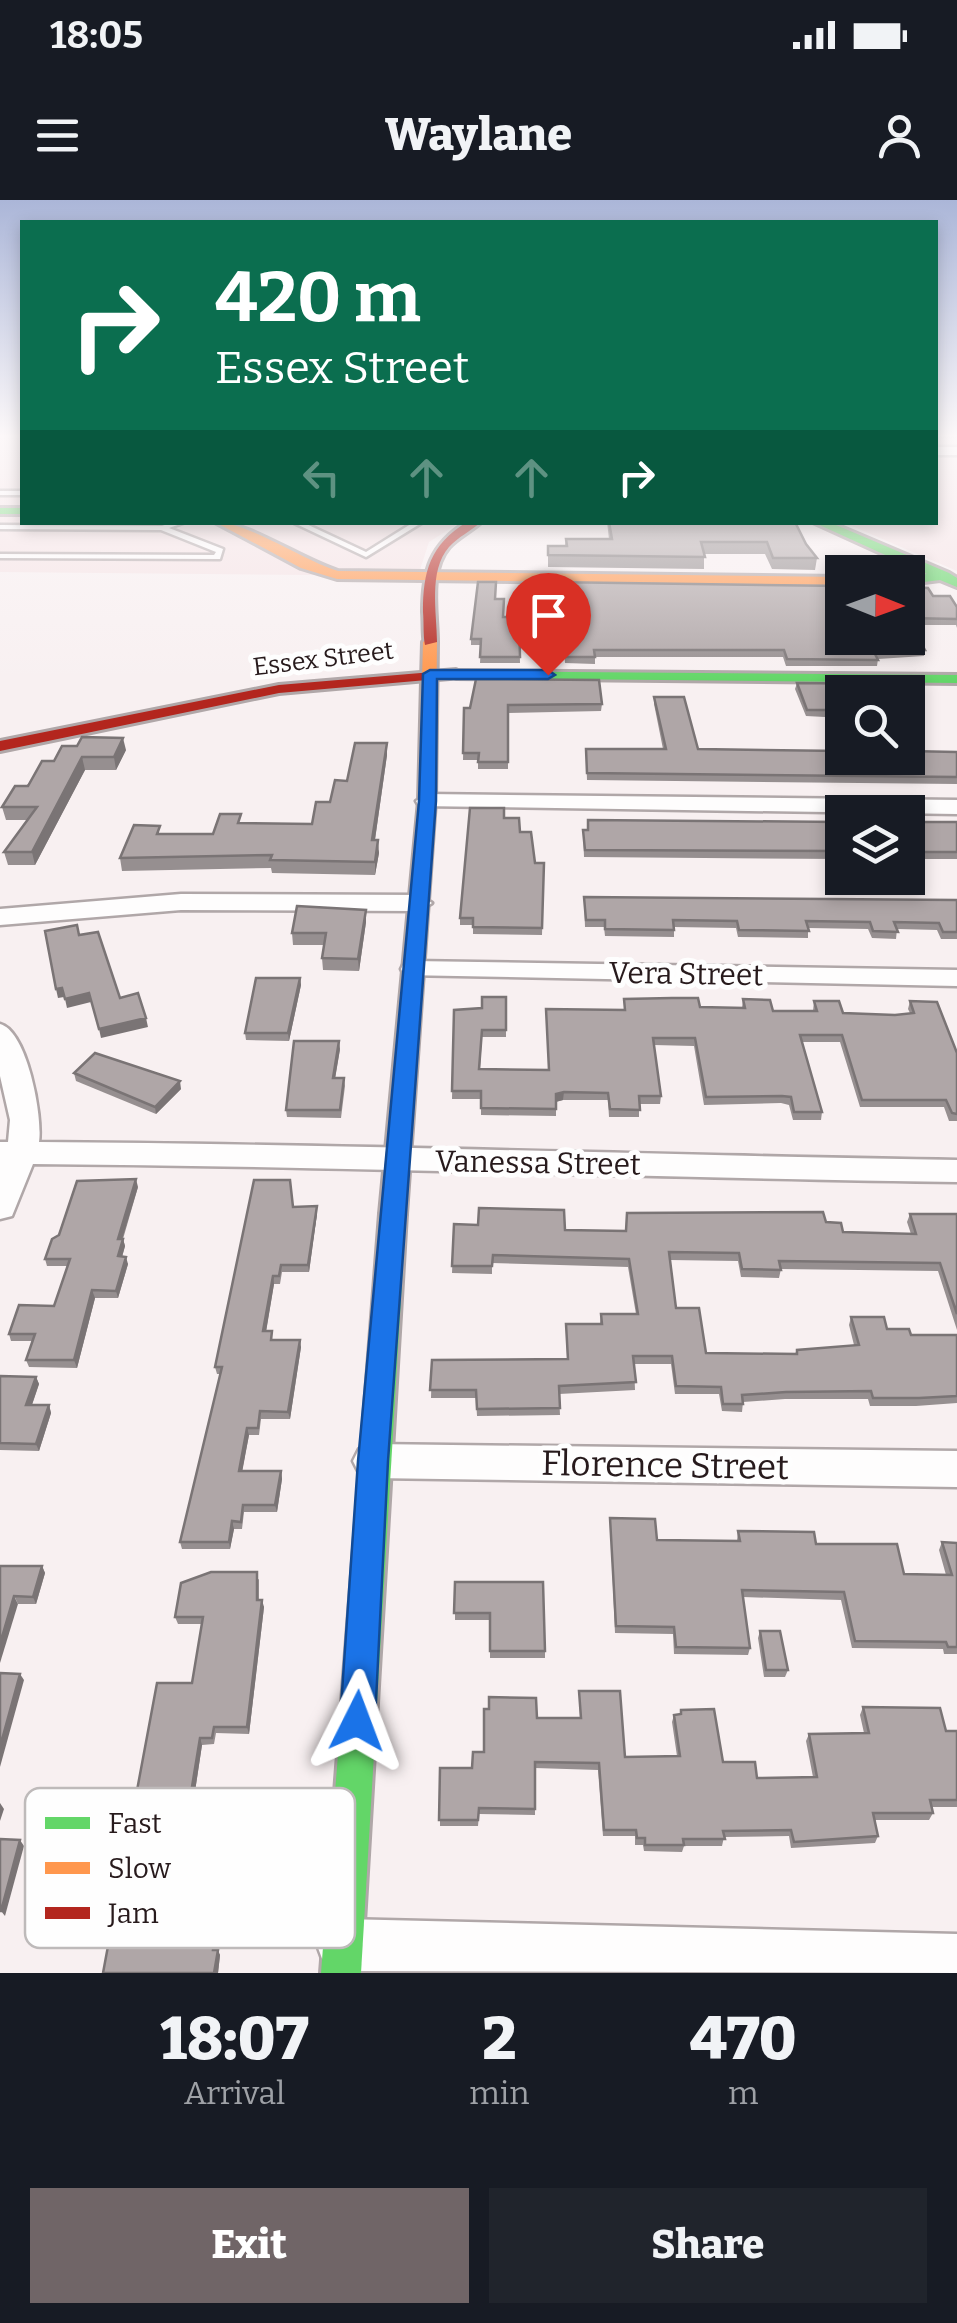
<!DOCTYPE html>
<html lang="en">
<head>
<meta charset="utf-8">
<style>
  body { margin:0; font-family:Bitter,serif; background:#20242c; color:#f1f3f6; height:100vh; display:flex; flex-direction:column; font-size:38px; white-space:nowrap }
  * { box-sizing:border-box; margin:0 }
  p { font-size:32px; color:#9ea1a6 }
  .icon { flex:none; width:55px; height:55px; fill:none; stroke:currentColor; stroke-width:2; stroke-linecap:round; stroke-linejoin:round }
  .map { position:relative; height:1773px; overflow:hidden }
  .sheet { display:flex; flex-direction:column; background:#171b24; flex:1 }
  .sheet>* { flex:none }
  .banner { position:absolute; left:20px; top:20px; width:918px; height:305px; border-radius:0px; box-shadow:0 5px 15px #0003; background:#0b6e4f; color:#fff; overflow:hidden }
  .needle { width:65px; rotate:91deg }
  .tools { position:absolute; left:825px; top:355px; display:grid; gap:20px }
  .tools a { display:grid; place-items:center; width:100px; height:100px; border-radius:0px; background:#171b24; box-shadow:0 5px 15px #0003; font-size:50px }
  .pin { position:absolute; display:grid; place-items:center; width:85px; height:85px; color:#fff; margin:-102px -42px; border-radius:50% 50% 50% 0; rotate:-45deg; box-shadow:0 0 10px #0007 }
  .pin .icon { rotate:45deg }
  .me { position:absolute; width:110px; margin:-55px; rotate:3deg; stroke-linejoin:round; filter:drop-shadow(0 0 8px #0008) }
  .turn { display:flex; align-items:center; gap:35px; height:210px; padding:0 30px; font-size:45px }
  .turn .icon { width:130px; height:130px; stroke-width:2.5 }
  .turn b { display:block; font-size:70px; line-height:85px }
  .lanes { display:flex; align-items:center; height:95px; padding:0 30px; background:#0003; justify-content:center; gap:50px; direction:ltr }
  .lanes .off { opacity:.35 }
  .eta { display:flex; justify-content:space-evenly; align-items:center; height:170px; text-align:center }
  .eta b { font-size:60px; font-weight:800; line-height:70px }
  .button { display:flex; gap:20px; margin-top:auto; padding:20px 30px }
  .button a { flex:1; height:115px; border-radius:0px; background:#706567; color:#fff; font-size:40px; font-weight:800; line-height:115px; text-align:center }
  .button a+a { background:#20242c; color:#f1f3f6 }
  .status { display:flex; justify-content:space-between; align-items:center; height:70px; padding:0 50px; background:#171b24; direction:ltr }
  .status svg { height:28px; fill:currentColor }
  header { display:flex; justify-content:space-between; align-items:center; height:130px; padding:0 30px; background:#171b24; font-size:45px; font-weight:800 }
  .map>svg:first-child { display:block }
  .built { fill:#f5e3e5 }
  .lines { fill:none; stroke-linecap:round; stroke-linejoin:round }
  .lane-casing { stroke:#b0a7a8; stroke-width:5 }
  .street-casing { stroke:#b0a7a8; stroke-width:5 }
  .fast-casing { stroke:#b0a7a8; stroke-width:6 }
  .slow-casing { stroke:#b0a7a8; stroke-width:6 }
  .jam-casing { stroke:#b0a7a8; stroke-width:6 }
  .lane { fill:#fefdfd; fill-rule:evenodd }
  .street { fill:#fefdfd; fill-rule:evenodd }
  .fast { fill:#63d668; fill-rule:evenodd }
  .slow { fill:#ff974d; fill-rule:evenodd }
  .jam { fill:#b3261e; fill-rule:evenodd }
  .wall { fill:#968f90 }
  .shaded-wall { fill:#7a7475 }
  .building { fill:#afa6a7; stroke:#7a7475; stroke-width:2.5 }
  .route { fill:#1a73e8; stroke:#114b97; stroke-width:2.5 }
  .labels { text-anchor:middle; stroke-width:10; stroke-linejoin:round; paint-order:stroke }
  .far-street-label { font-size:25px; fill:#271a1c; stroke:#fefefe }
  .street-label { font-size:30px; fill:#271a1c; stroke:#fefefe }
  .near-street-label { font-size:35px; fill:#271a1c; stroke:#fefefe }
  .key { fill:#fefefe; stroke:#bebaba; stroke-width:2.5 }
  .key-label { font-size:28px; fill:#271a1c }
</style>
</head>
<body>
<div class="status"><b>18:05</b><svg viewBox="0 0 49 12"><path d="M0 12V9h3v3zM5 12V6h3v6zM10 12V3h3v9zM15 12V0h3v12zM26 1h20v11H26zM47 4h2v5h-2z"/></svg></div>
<header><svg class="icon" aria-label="menu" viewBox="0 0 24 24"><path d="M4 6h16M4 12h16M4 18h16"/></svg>Waylane<svg class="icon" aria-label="person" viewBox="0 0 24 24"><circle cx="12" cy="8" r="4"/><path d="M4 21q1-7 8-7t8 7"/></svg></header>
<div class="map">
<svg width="957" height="1773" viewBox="0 0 957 1773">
  <rect width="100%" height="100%" fill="#f8f0f1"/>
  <!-- built -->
  <g class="built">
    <path d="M0 234H22V322L459 323 429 342 418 376 0 372Z"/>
    <path d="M935 234H957V371L845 323 935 322Z"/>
  </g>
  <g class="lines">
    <!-- lane casing -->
    <g class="lane-casing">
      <g id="lane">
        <rect x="0" y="291" width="22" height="4"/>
        <path d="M173 322H186L169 328 223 349 220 359 0 358V354L214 355 216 352 161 330 0 329V325L162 326Z"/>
        <path d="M292 322H302L366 352 414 322H423L366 357Z"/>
      </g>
    </g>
    <!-- street casing -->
    <g class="street-casing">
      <g id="street">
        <rect x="935" y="247" width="22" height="8"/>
        <path d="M427 594 957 600V614L419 606 416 601Z"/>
        <path d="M181 694 419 695 432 703 419 711 181 710 0 725V709Z"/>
        <path d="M414 761 957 770V786L404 775 401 769 404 763Z"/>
        <path d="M0 824C27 831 43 916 39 942 345 944 651 955 957 960V982C649 978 341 966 33 964L12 1016 0 1019V942H8L10 920 0 876Z"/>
        <path d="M373 1244 957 1251V1287L373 1278 359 1273 353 1261 359 1249Z"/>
        <path d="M343 1719 957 1734V1773L343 1771 324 1764 317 1745 324 1726Z"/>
      </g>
    </g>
    <!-- fast casing -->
    <g class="fast-casing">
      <g id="fast">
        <rect x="0" y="308" width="22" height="6"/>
        <path d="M813 322H829L949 373 957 378V387L940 380 908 384V376L927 374Z"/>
        <path d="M451 471 957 475V483L456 478 449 474Z"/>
        <path d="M393 1005 402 1008 406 1014 361 1773H321L380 1014 384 1008Z"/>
      </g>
    </g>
    <!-- slow casing -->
    <g class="slow-casing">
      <g id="slow">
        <path d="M215 322C248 322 302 360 338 371L842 377V385L337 379 301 368Z"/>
        <path d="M430 438 437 442 435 601 406 1014 402 1020H384L380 1014 419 601 423 442Z"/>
      </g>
    </g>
    <!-- jam casing -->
    <g class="jam-casing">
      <g id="jam">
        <path d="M467 322H481C471 331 458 337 449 347 428 371 437 413 437 442L425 445C423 435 424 423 423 412 423 371 430 345 467 322Z"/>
        <path d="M456 470 463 474 461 477 279 493 0 551V541L279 485Z"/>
      </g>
    </g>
    <!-- lane -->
    <use href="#lane" class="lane"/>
    <!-- street -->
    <use href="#street" class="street"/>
    <!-- fast -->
    <use href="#fast" class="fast"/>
    <!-- slow -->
    <use href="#slow" class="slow"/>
    <!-- jam -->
    <use href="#jam" class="jam"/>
  </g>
  <!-- wall -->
  <g class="wall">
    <rect x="935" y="234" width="22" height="4"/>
    <path d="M607 322H795L806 344 817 358 815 370 772 369 765 354H704V369L548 367V346H565L566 339H609Z"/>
    <path d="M549 382 908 387 933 396 957 407V428L956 425H910L925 450 924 456 878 459 877 466H786L783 457H595V464L565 463 563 434H551Z"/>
    <path d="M496 399 503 417H519L520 463H480L481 445H471V439Z"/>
    <path d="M476 479 602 504 601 511 508 513V569H478V560H463L464 508H470Z"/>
    <path d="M797 483 842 492V558L957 552V584L587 580 586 549H663L654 504V497L698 549 838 551 825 517 806 516 795 489Z"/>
    <path d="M387 543V555L375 640 379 653 375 675 272 673 271 668 122 671 120 658 161 634H213L242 623 312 624 347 581Z"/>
    <path d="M126 550 116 570H85L35 665H8L4 652 28 620H6L2 607 54 561Z"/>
    <path d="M504 618 520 632 535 663H544L542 735 473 734V725H460V718Z"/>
    <path d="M588 620 842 622V659L584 657 583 630H587Z"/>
    <rect x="908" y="622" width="49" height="37"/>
    <path d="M584 697 957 700V739H941L937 730 897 729 896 739 872 738 868 729 808 728V738L738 737 736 728 674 727V737L605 736 604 727H585Z"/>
    <path d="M366 722 359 771 323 770 322 758 324 745H293L292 733Z"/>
    <path d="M300 778 301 785 289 841 246 840 245 833Z"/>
    <path d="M506 797V837H482L480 869 548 870 624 810V799L700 807 742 808 743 799 773 811H813L814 801 843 813 895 815 910 813 908 809 910 801 957 853V921H949L944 907H860L840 842H802L822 912 821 920H793L789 905 781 903 704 905 694 846 654 845 661 896 660 904H639V917H609L608 900H563L556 902V916L481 915V899H452L454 810 482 808Z"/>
    <path d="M340 849 335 878H344L345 886 341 918 287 917 286 910Z"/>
    <path d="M74 873 181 889 156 914 76 881Z"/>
    <path d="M138 987 123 1039 125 1046 122 1057 128 1064 118 1098H95L77 1168 29 1167 26 1160 32 1141H11L9 1134 54 1106 67 1066H47L45 1059Z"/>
    <path d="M293 1007 317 1014 309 1072H282L280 1084H274L266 1131 273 1140 301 1147 290 1219H261L259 1235H249L242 1271H281L282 1279 277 1312H244L242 1329H234L230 1349H182L180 1342 220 1174H217L215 1167Z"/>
    <path d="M910 1014H957V1130L938 1071 781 1069 779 1078 741 1077 738 1061 670 1060 676 1108 706 1153 795 1154 797 1150 854 1145 849 1125 851 1117 911 1135H957V1203L916 1206H870L868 1199H785L743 1202 742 1212 722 1211 719 1194H675L671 1164H634L635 1190 559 1194 560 1215 477 1216 476 1198H431L432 1160 567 1159 566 1124H600L601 1114H636L628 1067 492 1063V1074L452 1073 454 1024 565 1030 626 1031 826 1022 843 1032 911 1034 907 1022Z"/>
    <path d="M0 1176 36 1177 39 1184 32 1205H49L51 1213 39 1251 0 1250Z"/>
    <path d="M610 1318 657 1340 737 1341 738 1331 816 1344 904 1374 946 1375 939 1350 942 1342 957 1343V1454H944L943 1449 852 1448 841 1400 743 1397 750 1448 748 1455 674 1454 673 1434 615 1433Z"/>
    <path d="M0 1366H42L45 1373 36 1404H18Z"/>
    <path d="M259 1379V1400L264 1407 249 1534 216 1533 214 1544 202 1545 193 1605H238L239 1611 233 1661H193L190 1679 174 1678 164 1741 217 1747 216 1750 220 1755 218 1773H103L192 1483 202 1424H178L175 1417Z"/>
    <path d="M455 1382 545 1451V1458H490V1420H455Z"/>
    <path d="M760 1431 788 1470 785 1477H764L758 1438Z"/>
    <path d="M579 1491 625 1557 677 1556 672 1522 674 1515H680L681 1510 723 1562 757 1578 813 1577 806 1541 809 1534 864 1533 860 1515 863 1507 946 1531H957V1607H931L933 1613 929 1620H875L878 1636 875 1643 791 1648 789 1636 724 1637 722 1646H684L682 1652 644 1651 643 1645H635V1636H603L598 1570 535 1568V1615L479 1614 478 1626H440V1568H472L484 1552 537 1518H580Z"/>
  </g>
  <!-- shaded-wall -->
  <g class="shaded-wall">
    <path d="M123 538 126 550 116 570 114 557Z"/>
    <path d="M387 543V555L373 653 372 640Z"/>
    <path d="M82 557 85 570 35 665 32 652Z"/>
    <path d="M378 640 379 653 375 675V662Z"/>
    <path d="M366 710V722L359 771 358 759Z"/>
    <path d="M300 778 301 785 289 841 288 833Z"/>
    <path d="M62 788 64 797 58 798 56 789Z"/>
    <path d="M89 793 91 802 67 808 65 799Z"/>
    <path d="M146 818 148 827 101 838 99 829Z"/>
    <path d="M339 841 340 849 334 885 333 878Z"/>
    <path d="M180 881 181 889 156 914 155 907Z"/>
    <path d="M564 892 563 900 555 902 556 894Z"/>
    <path d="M136 979 138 987 120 1046 118 1039Z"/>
    <path d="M317 1006V1014L309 1072 308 1065Z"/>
    <path d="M123 1039 125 1046 120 1064 118 1056Z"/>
    <path d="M126 1057 128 1064 118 1098 116 1091Z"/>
    <path d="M273 1076 274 1084 265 1138 263 1131Z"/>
    <path d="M92 1090 95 1098 77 1168 74 1160Z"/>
    <path d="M300 1140 301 1147 290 1219 288 1212Z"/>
    <path d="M36 1177 39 1184 29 1213 26 1205Z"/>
    <path d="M49 1205 51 1213 39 1251 36 1244Z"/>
    <path d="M247 1228 249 1235 241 1278 239 1271Z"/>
    <path d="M281 1271 282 1279 277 1312 275 1305Z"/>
    <path d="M232 1321 234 1329 230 1349 229 1342Z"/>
    <path d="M42 1366 45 1373 36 1404 33 1397Z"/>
    <path d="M14 1396 18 1404 0 1463V1444Z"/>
    <path d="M262 1400 264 1407 249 1534 247 1527Z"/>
    <path d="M20 1474 24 1480 0 1567V1547Z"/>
    <path d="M200 1538 202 1545 192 1611 189 1605Z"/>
    <path d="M0 1603 4 1609 0 1621Z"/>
    <path d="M238 1605 239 1611 233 1661 231 1655Z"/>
    <path d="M20 1640 24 1646 5 1716 1 1711Z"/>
    <path d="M191 1655 193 1661 190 1679 188 1673Z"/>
    <path d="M171 1672 174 1678 163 1746 160 1741Z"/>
    <path d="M218 1750 220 1755 218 1773H214Z"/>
  </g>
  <!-- building -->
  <g class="building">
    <path d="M609 322H795L806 344 817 358H773L767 342H701L705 357 548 355V346H567L566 339H612Z"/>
    <path d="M478 382H496L495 399H504L503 417H519L520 457H480L481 439H471Z"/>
    <path d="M549 382 842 386V438H908V420L925 450 874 452 878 460 787 459 784 450H594L595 457H565L563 428H551Z"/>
    <path d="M908 387 928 388 933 396H950L957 407V419L908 418Z"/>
    <path d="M476 479 599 480 602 504 508 505V562H478L479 553H463L464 508H470Z"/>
    <path d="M797 483 890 484 895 492H842V558H908V551L957 552V577L587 573 586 549H666L654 497H684L698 549 842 551 826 510H807Z"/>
    <path d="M82 537 123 538 114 557H82L32 652H4L37 607H2L15 586H28L42 561H54L62 546H77Z"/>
    <path d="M355 543H387L372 640H378L375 662 270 660 272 655 120 658 134 625 160 626 157 634H213L220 614H241L238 623 312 624 316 602H330L335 580 347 581Z"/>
    <path d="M470 608H504V618H519L520 632H531L535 663H544L542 728 473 727V718H460Z"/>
    <path d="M588 620 842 622V651L585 650 583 630H588Z"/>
    <rect x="908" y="622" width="49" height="30"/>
    <path d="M584 697 957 700V732H943L939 723 894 722 898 732 873 731 870 722 806 721 809 731 739 730 737 721 673 720 674 730 605 729V720H586Z"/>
    <path d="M297 706 366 710 358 759 322 758 326 733H292Z"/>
    <path d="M77 725 79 735 98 732 120 798 138 793 146 818 99 829 89 793 65 799 62 788 56 789 45 731Z"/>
    <path d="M256 778H300L288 833H245Z"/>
    <path d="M482 797H506V830H482L479 869 549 870 546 809 625 810 624 799 672 798H698L700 807 745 808 743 799 770 800 773 811H817L814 801H839L843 813 895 815 914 813 910 801 937 802 957 853V914L952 913 946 900H862L842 835H800L822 912H794L791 897 782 896 706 897 695 838H653L661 896H639L640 910 610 909 608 893 564 892 556 894V909L481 908V891H452L454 810 482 808Z"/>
    <path d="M294 841H339L333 878H344L340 910H286Z"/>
    <path d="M95 853 180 881 155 907 74 873Z"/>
    <path d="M136 979 118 1039H123L118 1056 126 1057 116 1091 92 1090 74 1160H26L35 1134H9L19 1105 54 1106 70 1059H45L52 1039 59 1035 77 981Z"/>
    <path d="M254 980H290L293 1007 317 1006 308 1065H281L279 1076H273L263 1131H272L271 1140H300L288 1212 260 1211 258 1228H247L239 1271H281L275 1305H243L241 1322 232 1321 229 1342H180L222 1167H215Z"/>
    <path d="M479 1008 564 1010 565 1030 626 1031 627 1013 823 1012 826 1022 841 1023 843 1032 916 1034 910 1014H957V1114L940 1063 779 1061 781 1070 742 1069 739 1053 669 1052 676 1108H699L706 1153 797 1154V1150L859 1145 851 1117H884L887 1129H909L911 1135H957V1196L919 1198H873L871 1191 786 1192 742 1195 743 1204H723L721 1187 676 1186 672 1156H633L636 1182 559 1186 560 1208 477 1209 476 1190H430L432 1160 568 1159 566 1124H602L601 1114H638L629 1059 493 1055 492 1066H452L454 1024 478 1025Z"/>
    <path d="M0 1176 36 1177 26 1205H49L36 1244 0 1243Z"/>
    <path d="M610 1318 655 1319 657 1340 740 1341 738 1331 814 1332 816 1344H897L904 1374 952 1375 942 1342 957 1343V1447H948L946 1442 855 1441 844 1392 742 1390 750 1448 676 1447 674 1427 616 1426Z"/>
    <path d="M0 1366H42L33 1397 14 1396 0 1444Z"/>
    <path d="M211 1372H257V1400H262L247 1527H214L212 1538H200L189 1605H238L231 1655H191L188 1673 171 1672 160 1741 214 1742 213 1750H218L214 1773H103L157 1483H192L203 1417H175L181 1383Z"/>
    <path d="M455 1382H543L545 1451H490V1413H454Z"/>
    <path d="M760 1431H780L788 1470H766Z"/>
    <path d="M0 1473 20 1474 0 1547Z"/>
    <path d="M579 1491H620L625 1557 680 1556 674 1515 681 1514V1510L714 1509 723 1562H755L757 1578 817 1577 809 1534 869 1533 863 1507 940 1508 946 1531H957V1600H930L933 1613H873L878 1636 794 1642 791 1630 723 1631 725 1639H683L684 1645H645V1638H637L636 1630H604L599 1563 535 1562V1609L479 1608 478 1620H439L440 1568H472L473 1552H484V1509H489V1497L536 1498 537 1518H581Z"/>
    <path d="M0 1639 20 1640 1 1711H0Z"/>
  </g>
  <!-- sky -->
  <linearGradient id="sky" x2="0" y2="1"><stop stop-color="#abb6d8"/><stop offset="0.49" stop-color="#fcf8f9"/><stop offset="1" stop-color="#fcf8f9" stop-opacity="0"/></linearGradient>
  <rect width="957" height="482" fill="url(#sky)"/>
  <!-- route -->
  <path class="route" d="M430 470H548L555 475 548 479H437L436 601 388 1261 375 1521 370 1534 357 1539 345 1534 340 1521 358 1261 419 601 423 474Z"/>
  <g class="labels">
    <!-- far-street labels -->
    <g class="far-street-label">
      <text transform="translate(323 458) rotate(-7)" y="9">Essex Street</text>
    </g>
    <!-- street labels -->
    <g class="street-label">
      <text transform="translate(686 774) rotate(1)" y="10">Vera Street</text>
      <text transform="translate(538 963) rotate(1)" y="10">Vanessa Street</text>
    </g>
    <!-- near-street labels -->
    <g class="near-street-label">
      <text transform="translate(665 1265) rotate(1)" y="12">Florence Street</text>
    </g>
  </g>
  <!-- legend -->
  <rect x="25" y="1588" width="330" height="160" rx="15" class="key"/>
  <rect x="45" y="1617" width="45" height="12" fill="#63d668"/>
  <rect x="45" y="1662" width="45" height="12" fill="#ff974d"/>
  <rect x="45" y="1707" width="45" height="12" fill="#b3261e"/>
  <g class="key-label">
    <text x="108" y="1633">Fast</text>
    <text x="108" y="1678">Slow</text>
    <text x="108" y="1723">Jam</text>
  </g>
</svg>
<div class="tools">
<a><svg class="needle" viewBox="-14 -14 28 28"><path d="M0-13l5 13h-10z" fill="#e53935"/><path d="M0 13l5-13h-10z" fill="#9ea1a6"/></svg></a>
<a><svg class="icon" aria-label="search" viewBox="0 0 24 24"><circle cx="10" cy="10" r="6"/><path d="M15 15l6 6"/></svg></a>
<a><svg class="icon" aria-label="layers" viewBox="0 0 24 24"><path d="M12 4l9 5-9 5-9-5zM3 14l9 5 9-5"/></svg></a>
</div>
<div class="pin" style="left:548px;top:475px;background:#d93025"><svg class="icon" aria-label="arrive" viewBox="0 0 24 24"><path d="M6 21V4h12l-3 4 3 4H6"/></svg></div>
<svg class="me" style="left:357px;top:1521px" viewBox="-20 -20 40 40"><path d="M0-17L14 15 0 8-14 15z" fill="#1a73e8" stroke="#fff" stroke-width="4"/></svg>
<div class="banner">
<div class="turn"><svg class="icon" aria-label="right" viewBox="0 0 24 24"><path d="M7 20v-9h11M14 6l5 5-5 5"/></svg><div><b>420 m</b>Essex Street</div></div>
<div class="lanes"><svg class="icon off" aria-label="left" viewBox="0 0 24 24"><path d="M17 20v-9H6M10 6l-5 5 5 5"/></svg><svg class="icon off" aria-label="ahead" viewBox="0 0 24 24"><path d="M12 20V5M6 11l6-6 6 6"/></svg><svg class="icon off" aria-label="ahead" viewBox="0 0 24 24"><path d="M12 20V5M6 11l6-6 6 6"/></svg><svg class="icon" aria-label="right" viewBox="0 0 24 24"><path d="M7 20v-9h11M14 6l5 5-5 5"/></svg></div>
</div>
</div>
<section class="sheet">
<div class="eta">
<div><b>18:07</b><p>Arrival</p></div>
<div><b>2</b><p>min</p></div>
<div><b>470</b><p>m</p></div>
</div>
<div class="button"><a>Exit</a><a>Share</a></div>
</section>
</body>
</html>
